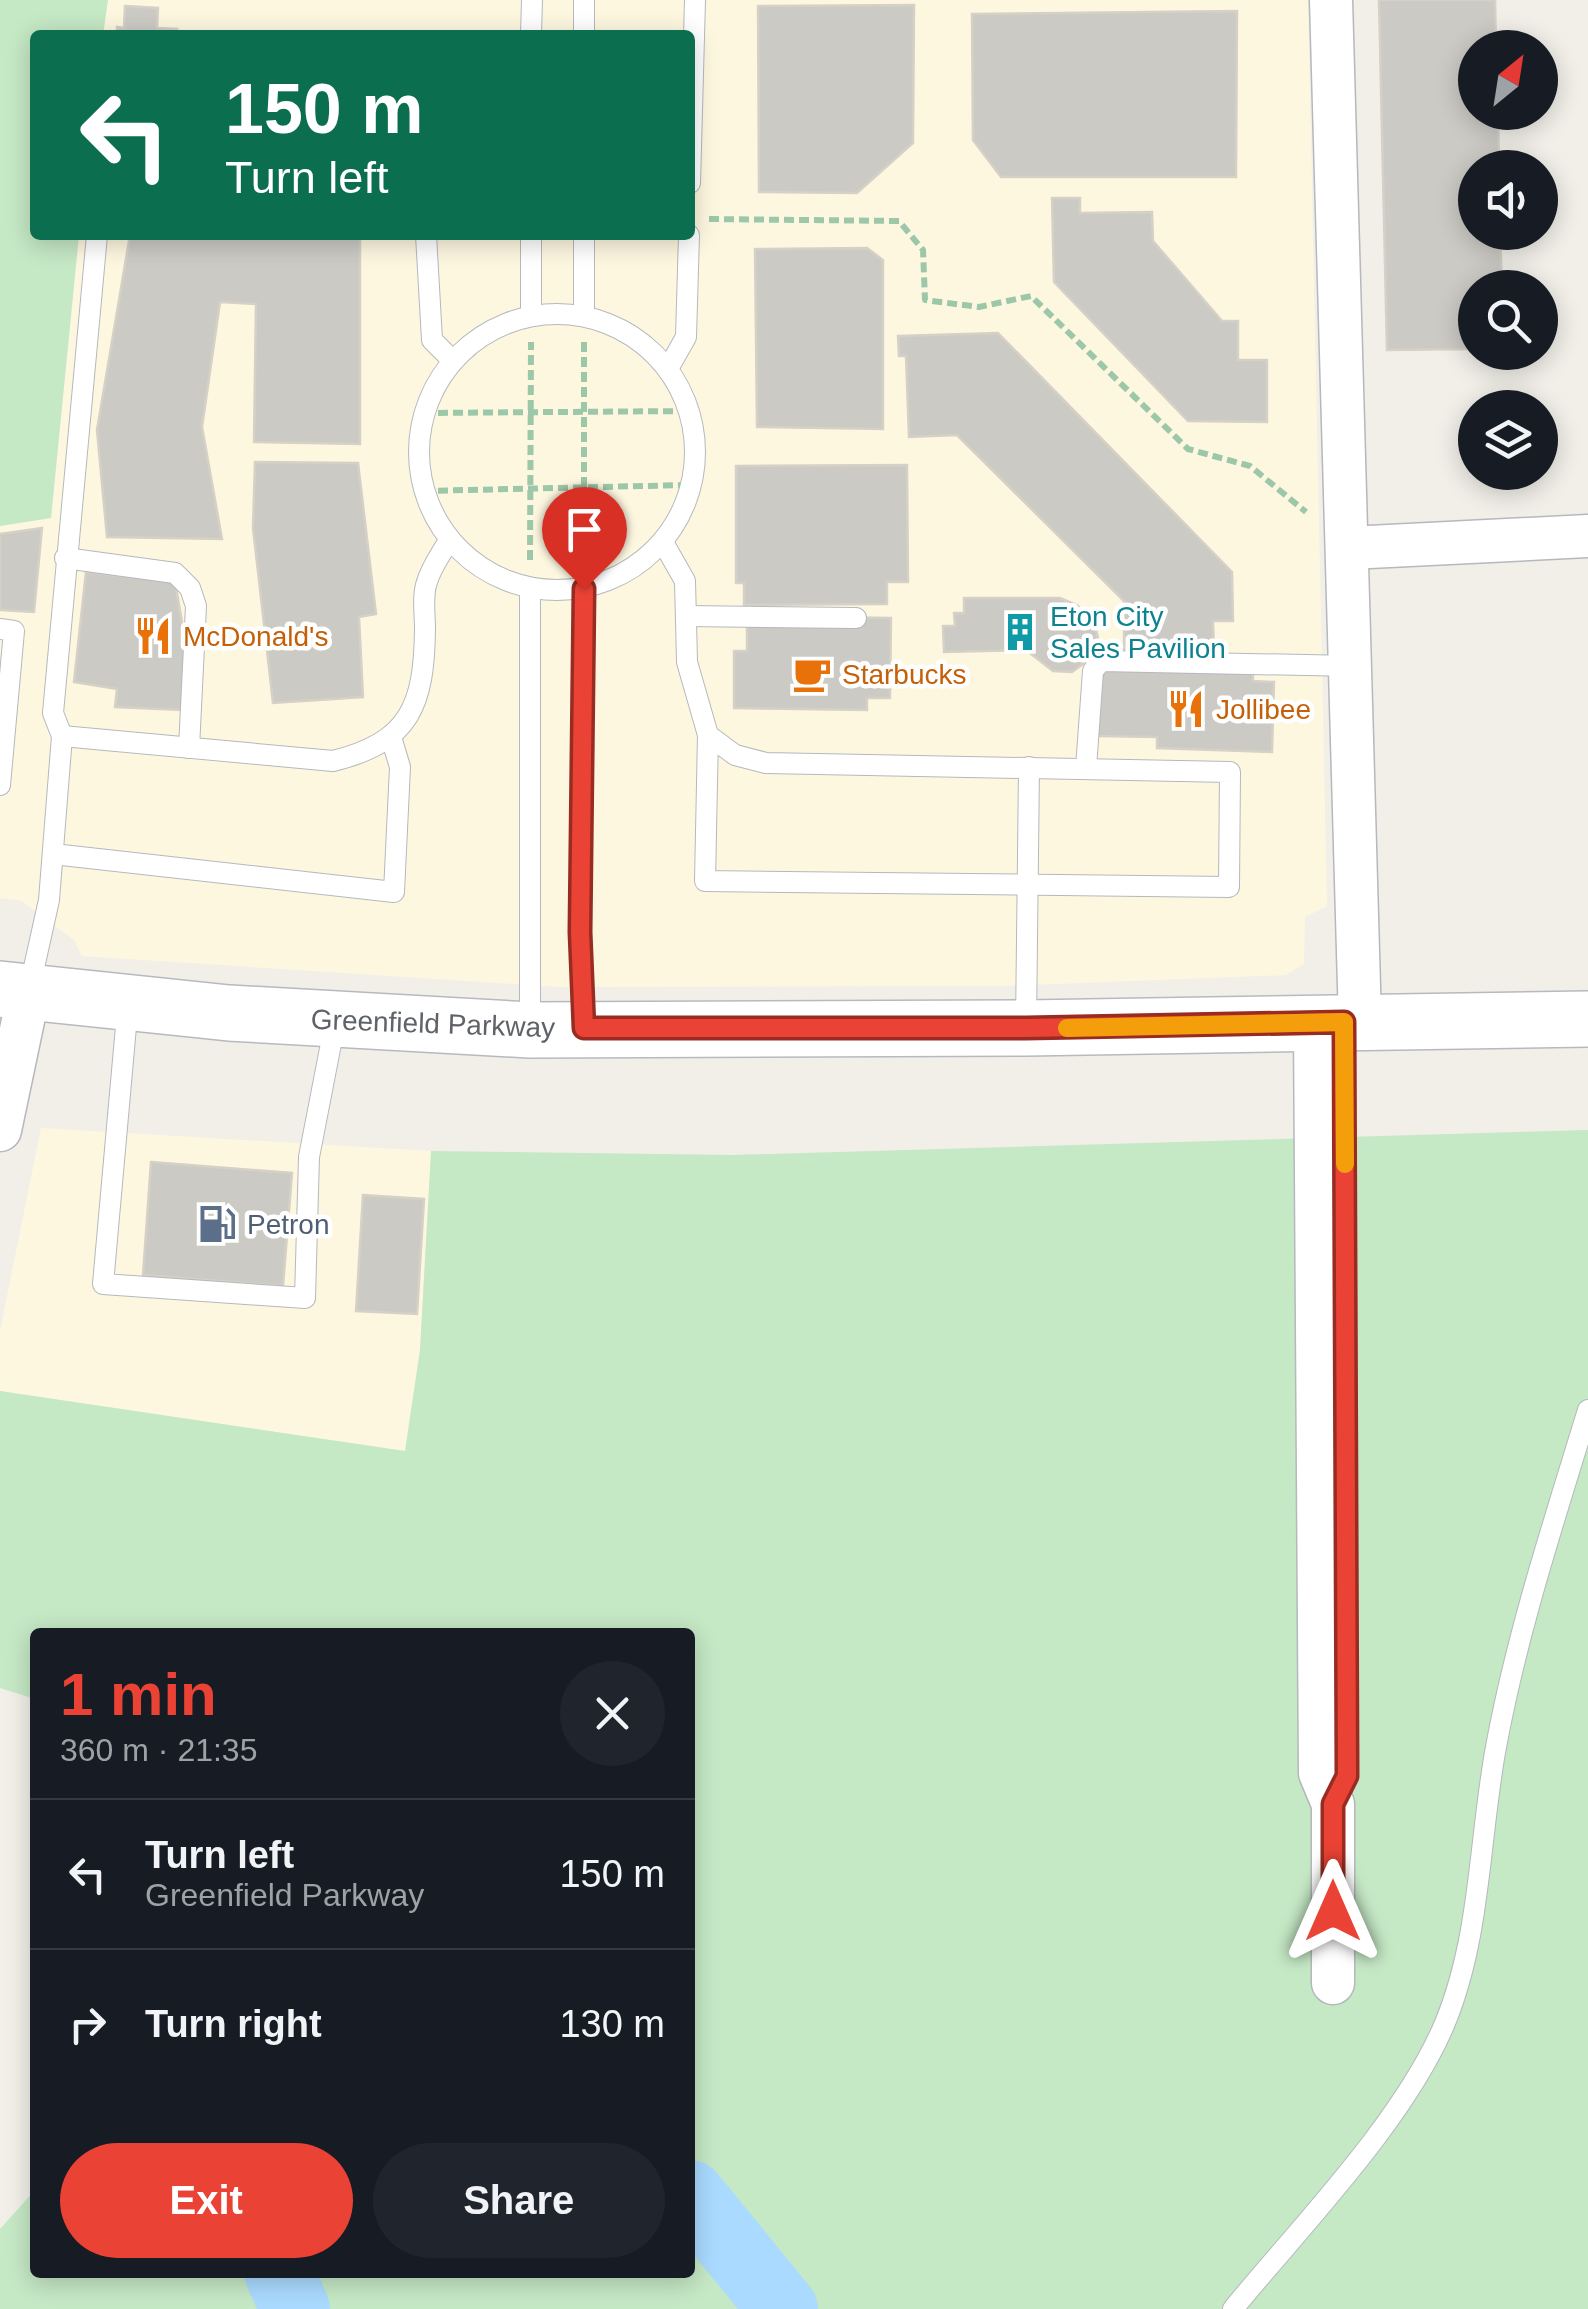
<!DOCTYPE html>
<html lang="en">
<head>
<meta charset="utf-8">
<style>
  body { margin:0; font-family:Arial,sans-serif; background:#20242c; color:#f1f3f6; height:100vh; display:flex; flex-direction:column; font-size:38px; white-space:nowrap }
  * { box-sizing:border-box; margin:0 }
  p { font-size:32px; color:#9ea1a6 }
  .icon { flex:none; width:55px; height:55px; fill:none; stroke:currentColor; stroke-width:2; stroke-linecap:round; stroke-linejoin:round }
  .map { position:relative; flex:1; overflow:hidden }
  .side { position:absolute; left:30px; top:1628px; width:665px; height:650px; display:flex; flex-direction:column; background:#171b24; border-radius:10px; box-shadow:0 5px 25px #0003 }
  .side>* { flex:none }
  .guide { position:absolute; left:30px; top:30px; width:665px; height:210px; border-radius:10px; box-shadow:0 5px 25px #0003; background:#0b6e4f; color:#fff; overflow:hidden }
  .needle { width:65px; rotate:30deg }
  .controls { position:absolute; left:1458px; top:30px; display:grid; gap:20px }
  .controls a { display:grid; place-items:center; width:100px; height:100px; border-radius:50%; background:#171b24; box-shadow:0 5px 25px #0003; font-size:50px }
  .pin { position:absolute; display:grid; place-items:center; width:85px; height:85px; color:#fff; margin:-102px -42px; border-radius:50% 50% 50% 0; rotate:-45deg; box-shadow:0 0 10px #0007 }
  .pin .icon { rotate:45deg }
  .me { position:absolute; width:110px; margin:-55px; rotate:0deg; stroke-linejoin:round; filter:drop-shadow(0 0 8px #0008) }
  .turn { display:flex; align-items:center; gap:35px; height:210px; padding:0 30px; font-size:45px }
  .turn .icon { width:130px; height:130px; stroke-width:2.5 }
  .turn b { display:block; font-size:70px; line-height:85px }
  .round { display:grid; place-items:center; flex:none; width:105px; height:105px; border-radius:52px; background:#20242c }
  .head { display:flex; align-items:center; justify-content:space-between; height:170px; padding:0 30px }
  h1 { font-size:60px; font-weight:700; line-height:75px; color:#ea4335 }
  .cta { display:flex; gap:20px; margin-top:auto; padding:20px 30px }
  .cta a { flex:1; height:115px; border-radius:60px; background:#ea4335; color:#fff; font-size:40px; font-weight:700; line-height:115px; text-align:center }
  .cta a+a { background:#20242c; color:#f1f3f6 }
  ul { padding:0; list-style:none }
  li { display:flex; align-items:center; gap:30px; height:150px; padding:0 30px; border-top:2px solid #363941 }
  li div { flex:1 }
  li b { display:block; font-size:38px }
  li em { font-style:normal }
  .map>svg:first-child { display:block }
  .commercial { fill:#fef7e0 }
  .green { fill:#c5e8c5 }
  .lines { fill:none; stroke-linecap:round; stroke-linejoin:round }
  .river { stroke:#aadaff; stroke-width:70 }
  .building { fill:#cccac5; stroke:#d6d1c6; stroke-width:2.5 }
  .service-casing { stroke:#b5b8bc; stroke-width:22 }
  .minor-casing { stroke:#b5b8bc; stroke-width:45 }
  .secondary-casing { stroke:#b6babf; stroke-width:58 }
  .path { stroke:#9cc7a9; stroke-width:6; stroke-dasharray:10 5; stroke-linecap:butt }
  .service { stroke:#fff; stroke-width:20 }
  .minor { stroke:#fff; stroke-width:42 }
  .secondary { stroke:#fff; stroke-width:55 }
  .route-casing { stroke:#982c22; stroke-width:25 }
  .route { stroke:#ea4335; stroke-width:18 }
  .slow { stroke:#f59e0b; stroke-width:18 }
  .labels { text-anchor:middle; stroke-width:9; stroke-linejoin:round; paint-order:stroke }
  .culture-label { font-size:28px; fill:#0d838f; stroke:#fff; text-anchor:start }
  .food-label { font-size:28px; fill:#c56008; stroke:#fff; text-anchor:start }
  .street-label { font-size:28px; fill:#5f6368; stroke:#fff }
  .service-label { font-size:28px; fill:#4e5e75; stroke:#fff; text-anchor:start }
</style>
</head>
<body>
<div class="map">
<svg width="1588" height="2309" viewBox="0 0 1588 2309">
  <rect width="100%" height="100%" fill="#f1efe8"/>
  <!-- commercial -->
  <g class="commercial">
    <path d="M108 0H1308L1327 906 1305 917 1304 964 1286 975 1005 986 558 987 82 956 74 940 22 901 0 898V526L51 518 79 235H690V35H103Z"/>
    <path d="M41 1128 431 1151 420 1350 405 1451 0 1391V1331Z"/>
  </g>
  <!-- green -->
  <g class="green">
    <path d="M0 0H108L103 35H35V235H79L51 518 0 526Z"/>
    <path d="M1588 1130V2309H0V2229L35 2190V2272H690V1632H35V1699L0 1688V1391L405 1451 420 1350 431 1151 734 1155Z"/>
  </g>
  <g class="lines">
    <!-- river -->
    <g class="river">
      <path d="M690 2195 783 2309"/>
      <path d="M279 2272 295 2309"/>
    </g>
  </g>
  <!-- building -->
  <g class="building">
    <path d="M1379 0H1495L1496 48H1475V112H1498L1499 168H1475V232H1500L1502 288H1475V349L1387 350Z"/>
    <path d="M914 5 913 143 857 193 759 192 758 6Z"/>
    <path d="M125 6 158 8 157 28 177 29 176 35H117V27L124 28Z"/>
    <path d="M1237 11 1236 177H1001L973 140 972 14Z"/>
    <path d="M1052 198H1080V213L1152 212 1153 241 1222 321H1238V360H1267V422L1188 421 1054 282Z"/>
    <path d="M130 235H360V444L254 442 256 304 220 302 202 427 222 539 107 537 97 430Z"/>
    <path d="M867 248 883 260V429L757 427 755 249Z"/>
    <path d="M998 333 1232 572 1233 621H1213L1214 650 1124 651V601L957 435 909 437 906 356H899L898 336Z"/>
    <path d="M255 462 358 463 376 614 359 617 363 697 273 703 253 528Z"/>
    <path d="M907 465 908 582H887V604L744 605V583H736V466Z"/>
    <path d="M42 528 34 612 0 610V534Z"/>
    <path d="M86 572 175 582 186 645 182 710 115 707 117 689 74 682Z"/>
    <path d="M964 598H1060L1077 605 1095 625 1098 638 1090 659 1072 672 1053 671 1026 650 944 652 943 626H955L954 613H964Z"/>
    <path d="M818 617 891 618 890 698H867V710L734 708V651H747V621Z"/>
    <path d="M1099 666 1253 671V681L1274 682 1272 752 1157 748V737L1097 736Z"/>
    <path d="M151 1162 292 1173 283 1286 143 1275Z"/>
    <path d="M363 1195 424 1199 417 1314 356 1311Z"/>
  </g>
  <g class="lines">
    <!-- service casing -->
    <g class="service-casing">
      <g id="service">
        <path d="M584 0V35"/>
        <path d="M531 35 532 0"/>
        <path d="M690 183 695 0"/>
        <path d="M426 235 432 340 453 361"/>
        <path d="M584 235V316"/>
        <circle cx="557" cy="452" r="138"/>
        <path d="M531 316V235"/>
        <path d="M669 367 686 337 689 235"/>
        <path d="M664 544 685 581 687 662 708 735 705 881 1229 887 1230 772 766 763 735 755 708 735"/>
        <path d="M65 558 175 573 190 588 196 606 189 748"/>
        <path d="M686 616 856 618"/>
        <path d="M0 629 14 631 0 785"/>
        <path d="M62 736 333 761C411 742 424 704 425 629 425 615 422 595 427 582 431 567 442 553 449 540"/>
        <path d="M1086 768 1093 671 1101 661 1352 666"/>
        <path d="M53 854 394 892 400 767 391 737"/>
        <path d="M29 990 49 900 62 736 53 713 97 235"/>
        <path d="M128 1004 103 1284 305 1298 309 1157 335 1023"/>
        <path d="M530 1026V588"/>
        <path d="M584 1026 580 931 584 589"/>
        <path d="M1026 1026 1029 767"/>
        <path d="M1233 2309C1301 2226 1404 2121 1445 2023 1481 1936 1479 1838 1496 1747 1517 1633 1554 1521 1588 1410"/>
      </g>
    </g>
    <!-- minor casing -->
    <g class="minor-casing">
      <g id="minor">
        <path d="M1331 0 1360 1022"/>
        <path d="M1349 548 1588 536"/>
        <path d="M1315 1023 1320 1773 1333 1804V1983"/>
        <path d="M0 1130 29 992"/>
      </g>
    </g>
    <!-- secondary casing -->
    <g class="secondary-casing">
      <path id="secondary" d="M0 989 229 1013 530 1030 1026 1028 1588 1019"/>
    </g>
    <!-- path -->
    <g class="path">
      <path d="M709 219 899 221 923 250 925 300 979 307 1031 296 1188 449 1250 466 1306 512"/>
      <path d="M423 413 690 411"/>
      <path d="M423 491 688 485"/>
      <path d="M530 560 531 342"/>
      <path d="M584 562V340"/>
    </g>
    <!-- service -->
    <use href="#service" class="service"/>
    <!-- minor -->
    <use href="#minor" class="minor"/>
    <!-- secondary -->
    <use href="#secondary" class="secondary"/>
  </g>
  <g class="lines">
    <!-- route casing -->
    <g class="route-casing">
      <path id="route" d="M584 589 580 932 584 1028H1026L1344 1022 1347 1776 1333 1804V1911"/>
    </g>
    <!-- route -->
    <use href="#route" class="route"/>
    <!-- slow -->
    <path class="slow" d="M1067 1028 1344 1022 1345 1164"/>
  </g>
  <!-- icons -->
  <defs>
    <g id="building-bare" transform="scale(3)"><path d="M-4-6H4V6H1V3H-1V6H-4ZM-2.5-4.3h1.7v1.8h-1.7ZM.8-4.3h1.7v1.8H.8ZM-2.5-1h1.7V.8h-1.7ZM.8-1h1.7V.8H.8Z" fill="#0f9aa8" stroke="#fff" stroke-width="2.5" paint-order="stroke"/></g>
    <g id="restaurant-bare" transform="scale(3)"><path d="M-5-6h1v4h1v-4h1v4h1v-4h1v5L-1.5 .5V6h-2V.5L-5-1ZM5-6V6H3V1.5H1.5Q1.5-4 5-6Z" fill="#e8710a" stroke="#fff" stroke-width="2.5" paint-order="stroke"/></g>
    <g id="cafe-bare" transform="scale(3)"><path d="M-5.5-4.5H6V0H3Q3 3.5 0 3.5H-2.5Q-5.5 3.5-5.5 0ZM3-3.2v2h1.7v-2ZM-6 4.5H4V6H-6Z" fill="#e8710a" stroke="#fff" stroke-width="2.5" paint-order="stroke"/></g>
    <g id="fuel-bare" transform="scale(3)"><path d="M-5.5-6h7V0h2V4h1.3V-2.5L3-4.5l.8-.8L6-3V5H2.5V1h-1V6h-7ZM-4.2-4.7v3.2H.2V-4.7Z" fill="#5c6f8a" stroke="#fff" stroke-width="2.5" paint-order="stroke"/></g>
  </defs>
  <g fill-rule="evenodd">
    <use href="#building-bare" x="1020" y="632"/>
    <use href="#restaurant-bare" x="153" y="636"/>
    <use href="#cafe-bare" x="812" y="674"/>
    <use href="#restaurant-bare" x="1186" y="709"/>
    <use href="#fuel-bare" x="217" y="1224"/>
  </g>
  <g class="labels">
    <!-- culture labels -->
    <g class="culture-label">
      <text x="1050" y="626">Eton City<tspan x="1050" dy="32">Sales Pavilion</tspan></text>
    </g>
    <!-- food labels -->
    <g class="food-label">
      <text x="183" y="646">McDonald's</text>
      <text x="842" y="684">Starbucks</text>
      <text x="1216" y="719">Jollibee</text>
    </g>
    <!-- street labels -->
    <g class="street-label">
      <text transform="translate(433 1023) rotate(2)" y="10">Greenfield Parkway</text>
    </g>
    <!-- service labels -->
    <g class="service-label">
      <text x="247" y="1234">Petron</text>
    </g>
  </g>
</svg>
<div class="controls">
<a><svg class="needle" viewBox="-14 -14 28 28"><path d="M0-13l5 13h-10z" fill="#e53935"/><path d="M0 13l5-13h-10z" fill="#9ea1a6"/></svg></a>
<a><svg class="icon" aria-label="sound" viewBox="0 0 24 24"><path d="M4 9h4l5-4v14l-5-4H4zM17 9q2 3 0 6"/></svg></a>
<a><svg class="icon" aria-label="search" viewBox="0 0 24 24"><circle cx="10" cy="10" r="6"/><path d="M15 15l6 6"/></svg></a>
<a><svg class="icon" aria-label="layers" viewBox="0 0 24 24"><path d="M12 4l9 5-9 5-9-5zM3 14l9 5 9-5"/></svg></a>
</div>
<div class="pin" style="left:584px;top:589px;background:#d93025"><svg class="icon" aria-label="arrive" viewBox="0 0 24 24"><path d="M6 21V4h12l-3 4 3 4H6"/></svg></div>
<svg class="me" style="left:1333px;top:1911px" viewBox="-20 -20 40 40"><path d="M0-17L14 15 0 8-14 15z" fill="#ea4335" stroke="#fff" stroke-width="4"/></svg>
<div class="guide">
<div class="turn"><svg class="icon" aria-label="left" viewBox="0 0 24 24"><path d="M17 20v-9H6M10 6l-5 5 5 5"/></svg><div><b>150 m</b>Turn left</div></div>
</div>
<section class="side">
<div class="head"><div><h1>1 min</h1><p>360 m · 21:35</p></div><a class="round"><svg class="icon" aria-label="close" viewBox="0 0 24 24"><path d="M6 6l12 12M18 6L6 18"/></svg></a></div>
<ul>
<li><svg class="icon" aria-label="left" viewBox="0 0 24 24"><path d="M17 20v-9H6M10 6l-5 5 5 5"/></svg><div><b>Turn left</b><p>Greenfield Parkway</p></div><em>150 m</em></li>
<li><svg class="icon" aria-label="right" viewBox="0 0 24 24"><path d="M7 20v-9h11M14 6l5 5-5 5"/></svg><div><b>Turn right</b></div><em>130 m</em></li>
</ul>
<div class="cta"><a>Exit</a><a>Share</a></div>
</section>
</div>
</body>
</html>
